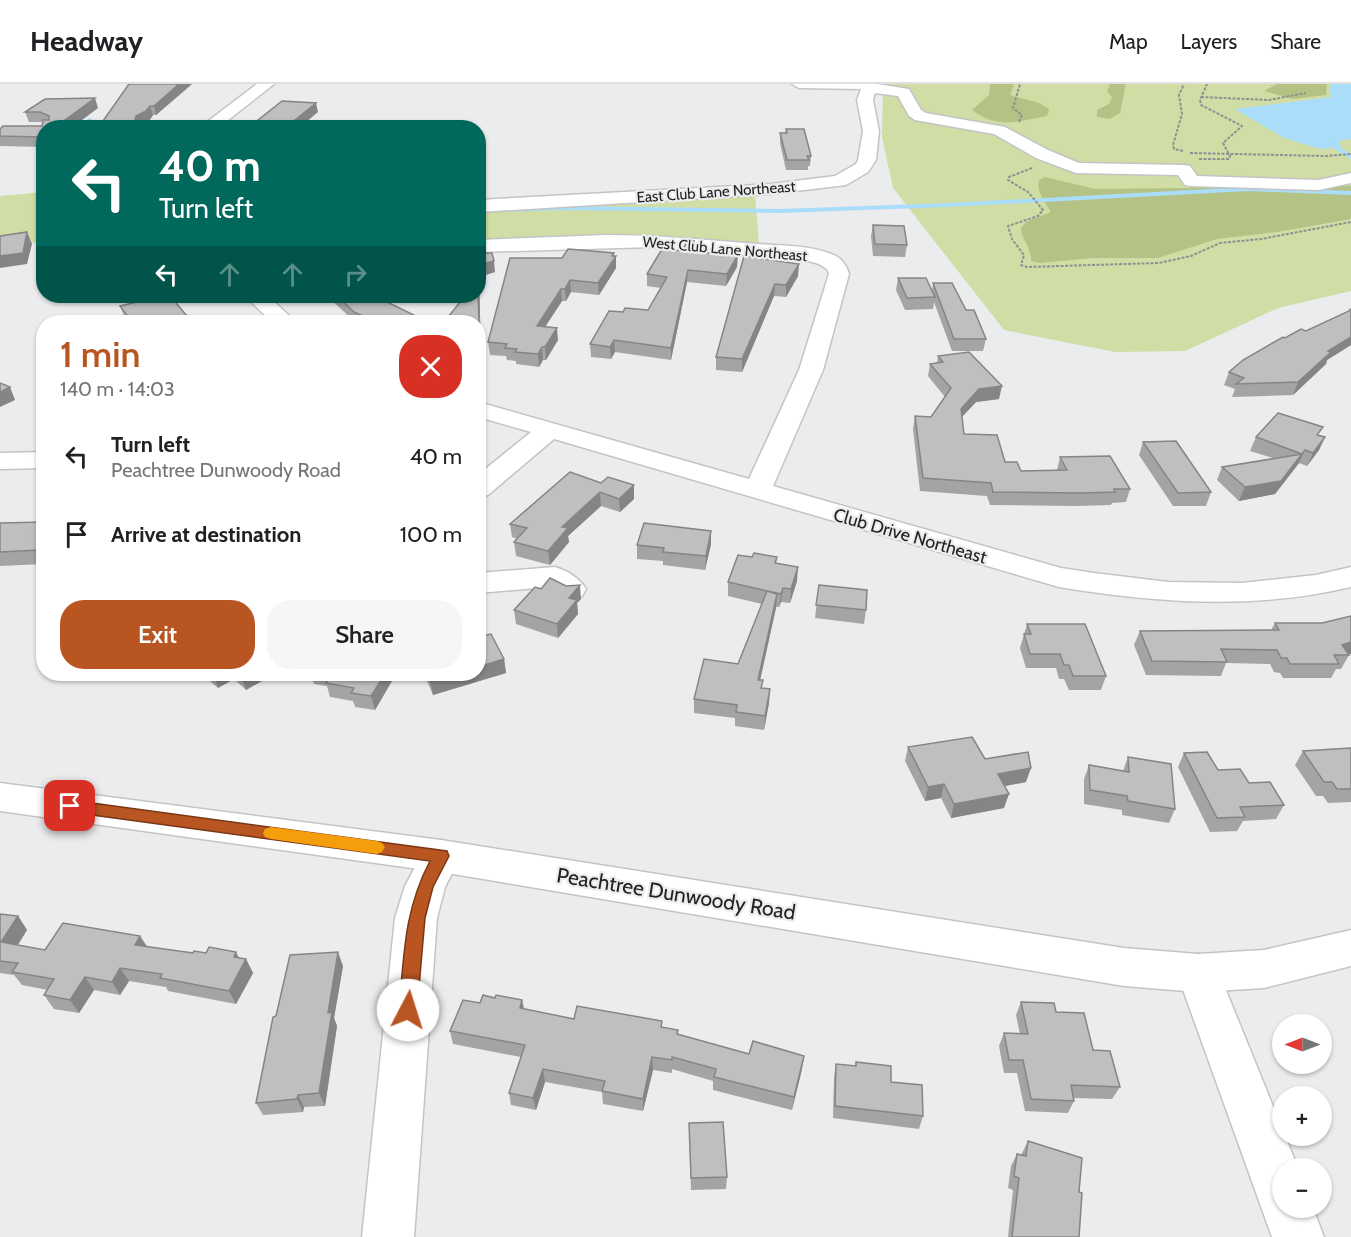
<!DOCTYPE html>
<html lang="en">
<head>
<meta charset="utf-8">
<style>
  body { margin:0; font-family:Cabin,sans-serif; background:#f6f6f6; color:#202124; height:100vh; display:flex; flex-direction:column; font-size:22px; white-space:nowrap }
  * { box-sizing:border-box; margin:0 }
  p { font-size:20px; color:#757577 }
  .icon { flex:none; width:33px; height:33px; fill:none; stroke:currentColor; stroke-width:2; stroke-linecap:round; stroke-linejoin:round }
  .map { position:relative; flex:1; overflow:hidden }
  .panel { position:absolute; left:36px; top:231px; width:450px; height:366px; display:flex; flex-direction:column; background:#fff; border-radius:24px; box-shadow:0 2px 4px #0004 }
  .panel>* { flex:none }
  .banner { position:absolute; left:36px; top:36px; width:450px; height:183px; border-radius:24px; box-shadow:0 2px 4px #0004; background:#00695c; color:#fff; overflow:hidden }
  .needle { width:39px; rotate:270deg }
  .tools { position:absolute; left:1272px; top:930px; display:grid; gap:12px }
  .tools a { display:grid; place-items:center; width:60px; height:60px; border-radius:50%; background:#fff; box-shadow:0 2px 4px #0004; font-size:30px }
  .pin { position:absolute; display:grid; place-items:center; width:51px; height:51px; color:#fff; margin:-26px; border-radius:12px; box-shadow:0 3px 9px #0006 }
  .me { position:absolute; width:66px; margin:-33px; rotate:5deg; stroke-linejoin:round; filter:drop-shadow(0 0 4px #0008) }
  .turn { display:flex; align-items:center; gap:21px; height:126px; padding:0 24px; font-size:27px }
  .turn .icon { width:78px; height:78px; stroke-width:2.5 }
  .turn b { display:block; font-size:42px; line-height:51px }
  .lanes { display:flex; align-items:center; height:57px; padding:0 24px; background:#0003; justify-content:center; gap:30px; direction:ltr }
  .lanes .off { opacity:.35 }
  .round { display:grid; place-items:center; flex:none; width:63px; height:63px; border-radius:24px; background:#f6f6f6 }
  .head { display:flex; align-items:center; justify-content:space-between; height:102px; padding:0 24px }
  h1 { font-size:36px; font-weight:600; line-height:45px; color:#b95521 }
  .action { display:flex; gap:12px; margin-top:auto; padding:12px 24px }
  .action a { flex:1; height:69px; border-radius:24px; background:#b95521; color:#fff; font-size:24px; font-weight:600; line-height:69px; text-align:center }
  .action a+a { background:#f6f6f6; color:#202124 }
  ul { padding:0; list-style:none }
  li { display:flex; align-items:center; gap:18px; height:78px; padding:0 24px }
  li div { flex:1 }
  li b { display:block; font-size:22px }
  li em { font-style:normal }
  header { display:flex; align-items:center; gap:36px; box-sizing:border-box; height:84px; padding:0 30px; background:#fff; border-bottom:2px solid #e0e0e0 }
  header strong { font-size:28px }
  nav { display:flex; gap:33px; margin-inline-start:auto; font-size:21px }
  .map>svg:first-child { display:block }
  .green { fill:#d0dda4 }
  .forest { fill:#b4c286 }
  .water { fill:#aaddf9 }
  .lines { fill:none; stroke-linecap:round; stroke-linejoin:round }
  .stream { stroke:#aaddf9; stroke-width:4 }
  .minor-casing { stroke:#c3c4c5; stroke-width:3 }
  .major-casing { stroke:#c3c4c5; stroke-width:3 }
  .path { stroke:#909092; stroke-width:2; stroke-dasharray:3 1.5; stroke-linecap:butt }
  .minor { fill:#fff; fill-rule:evenodd }
  .major { fill:#fff; fill-rule:evenodd }
  .wall { fill:#a5a3a3 }
  .shaded-wall { fill:#868585 }
  .building { fill:#c0bebe; stroke:#868585; stroke-width:1.5 }
  .route { fill:#b95521; stroke:#783715; stroke-width:1.5 }
  .slow { fill:#f59e0b }
  .labels { text-anchor:middle; stroke-width:4.5; stroke-linejoin:round; paint-order:stroke }
  .far-street-label { font-size:15px; fill:#222223; stroke:#ebecee }
  .street-label { font-size:18px; fill:#222223; stroke:#ebecee }
  .near-street-label { font-size:21px; fill:#222223; stroke:#ebecee }
</style>
</head>
<body>
<header>
<strong>Headway</strong>
<nav><a>Map</a><a>Layers</a><a>Share</a></nav>
</header>
<div class="map">
<svg width="1351" height="1153" viewBox="0 0 1351 1153">
  <rect width="100%" height="100%" fill="#ebecee"/>
  <!-- green -->
  <g class="green">
    <path d="M883 0H1351V207L1278 224 1185 267 1115 268 1004 246 893 104 882 53Z"/>
    <path d="M43 108V159L0 157V112Z"/>
    <path d="M755 110 759 159C664 151 574 151 479 155V124Z"/>
  </g>
  <!-- forest -->
  <g class="forest">
    <path d="M990 0H1014L1010 11 1039 19 1049 25 1047 32C1016 38 998 45 972 26L989 11Z"/>
    <path d="M1110 0H1126L1120 29 1110 35 1097 33V26L1109 20 1112 13 1107 7Z"/>
    <path d="M1277 0H1327L1326 11 1293 15 1264 7Z"/>
    <path d="M1045 93 1095 105 1351 102V135L1277 148 1217 155 1158 174H1093L1040 179 1031 177C1032 164 1022 157 1021 144L1026 138 1051 128C1045 118 1036 108 1039 96Z"/>
  </g>
  <!-- water -->
  <path class="water" d="M1332 0H1351V55L1340 57 1339 60 1342 63 1320 65 1284 54 1235 25 1331 13 1329 3Z"/>
  <g class="lines">
    <!-- stream -->
    <g class="stream">
      <path d="M83 42 90 36"/>
      <path d="M1328 58 1351 73"/>
      <path d="M44 92 41 96 44 99"/>
      <path d="M502 126 567 124 780 127 949 121 1248 105 1351 109"/>
    </g>
    <!-- minor casing -->
    <g class="minor-casing">
      <g id="minor">
        <path d="M257 0H274L218 44H199Z"/>
        <path d="M792 0H877L909 5 921 26 926 29 1005 43 1048 66 1079 79 1184 81 1190 82 1197 92 1319 96 1351 89V99L1319 106 1191 102 1185 101 1178 91 1076 89 1036 74 994 50 915 36 909 32 898 12 875 9 873 16 879 47 876 76 868 88 846 101 771 110 478 128V116L771 100 835 92 856 80 858 76 863 47 857 16 861 5 799 4Z"/>
        <path d="M148 39H191L199 44H140Z"/>
        <path d="M606 151C657 151 707 156 758 160 783 162 813 161 836 172 843 176 847 183 849 190L823 286 773 402 1061 484 1094 489 1168 498 1242 499 1316 491 1351 483V503C1253 526 1157 519 1059 503L554 355 488 411 478 413V391L531 348 478 333V318L749 395 799 286 829 190 827 185 819 180 805 176 653 163 478 168V156Z"/>
        <path d="M245 212H268L296 238H272Z"/>
        <path d="M44 368V384L0 385V369Z"/>
        <path d="M555 483C568 487 579 494 586 505L582 512C567 516 560 512 549 503L478 509V489Z"/>
        <path d="M441 756 455 761 461 772 445 803 437 834 414 1153H362L395 834 405 802 427 761Z"/>
        <path d="M1198 870 1213 876 1219 889 1298 1084H1282V1124H1313L1324 1153H1272L1177 889 1183 876Z"/>
      </g>
    </g>
    <!-- major casing -->
    <g class="major-casing">
      <path id="major" d="M0 699 441 756 1124 864 1198 870 1264 866 1351 846V882L1264 904 1198 908 1124 902 441 788 0 727Z"/>
    </g>
    <!-- path -->
    <g class="path">
      <path d="M1201 13 1269 16 1306 9"/>
      <path d="M1019 38 1022 31 1013 24 1020 0"/>
      <path d="M1183 67 1174 65 1173 61 1182 30 1179 11 1184 0"/>
      <path d="M1190 69 1326 72 1351 70"/>
      <path d="M1199 75H1229L1230 72 1223 59 1242 42 1201 21 1200 16 1207 0"/>
      <path d="M1032 84 1009 93 1008 96 1028 108 1043 126 1038 132 1008 142 1012 155 1024 171 1021 181 1027 183 1159 179 1191 172 1220 159 1261 155 1351 138"/>
    </g>
    <!-- minor -->
    <use href="#minor" class="minor"/>
    <!-- major -->
    <use href="#major" class="major"/>
  </g>
  <!-- wall -->
  <g class="wall">
    <path d="M192 0 156 31H153L149 37 142 41V44H98Z"/>
    <path d="M98 24 71 44H44V63L0 62V45L42 42V38H29L25 28Z"/>
    <path d="M786 45 811 72 810 82H808V86H786L780 59V49H785Z"/>
    <path d="M873 141 907 161 905 173 873 172 871 152Z"/>
    <path d="M694 157V168L737 183 726 202 687 198 671 276 615 268 611 275 591 273 590 260 623 228 648 226 661 204 647 202V190Z"/>
    <path d="M478 169 495 188 479 193 481 270 478 269Z"/>
    <path d="M616 172V184L599 211 571 208 566 217H562L545 242 558 256 546 276H543L539 283 516 280V277L507 276 506 272 490 271 488 258 562 174Z"/>
    <path d="M744 172 798 192 786 213 774 212 742 288 716 286V273Z"/>
    <path d="M898 194 932 207 933 199 966 226 986 255 983 267H952L934 218 933 225 905 226 896 206Z"/>
    <path d="M81 212H102L88 217Z"/>
    <path d="M327 212H375L422 235 423 238H355Z"/>
    <path d="M120 222 187 232 196 238H128L125 234Z"/>
    <path d="M1350 224H1351V261L1327 276 1326 280 1293 311 1232 313 1235 305 1224 301 1229 288 1285 254 1306 247 1348 227Z"/>
    <path d="M938 272 999 315 976 318 962 333 964 350 1005 378 1021 387 1057 386 1060 373 1130 405 1126 418 1112 419 1111 421 1076 422 990 421 987 412 920 407 913 345 915 332 931 333 945 313 928 292 930 280 937 279Z"/>
    <path d="M1319 351 1325 353 1319 366 1307 382 1299 379 1275 410 1239 417 1217 396 1222 383 1273 374 1250 367 1256 353Z"/>
    <path d="M1143 358 1211 408 1206 422H1173L1139 371Z"/>
    <path d="M601 399 634 401V415L620 428 601 422 568 452 569 458 550 481 516 472 514 458 517 455 512 453 510 440Z"/>
    <path d="M44 438V480L0 482V439Z"/>
    <path d="M711 460 705 486 663 481V477L637 475V461Z"/>
    <path d="M752 473H777L776 479 797 497 790 519 781 518 779 523H776L760 596 762 604 769 619 764 646 735 642V634L694 629V615L738 580 762 520 728 512V498Z"/>
    <path d="M819 501 866 526 864 540 815 534Z"/>
    <path d="M541 505 581 515 577 519 578 530 558 554 516 540 514 526Z"/>
    <path d="M1275 539 1349 571 1341 585H1336L1331 594H1283L1280 589 1274 588 1270 580 1226 579 1221 592 1146 591 1134 561 1140 547 1271 546Z"/>
    <path d="M1027 540 1106 592 1101 606H1069L1064 595H1059L1056 584H1026L1020 564Z"/>
    <path d="M504 575 506 589 433 611 424 590H478Z"/>
    <path d="M203 590H274L246 606 234 595 218 604 204 592Z"/>
    <path d="M311 590H396L375 626 355 623 353 617 330 613 327 602 314 600Z"/>
    <path d="M908 663 985 675 1026 698 1005 702 1004 724 951 734 941 714 925 717 905 677Z"/>
    <path d="M1351 664V718L1328 719 1323 712H1316L1295 681 1303 667Z"/>
    <path d="M1184 669 1218 686 1249 699 1284 721 1276 735 1243 737 1237 747 1210 748 1178 683Z"/>
    <path d="M1128 673 1175 725 1169 739 1122 731V726L1084 720V695L1089 681 1123 687Z"/>
    <path d="M0 830 18 832 27 846 18 861 45 866 140 852 147 862 193 869 246 875 253 889 236 920 168 907 166 903 129 897 120 911 94 906 79 929 54 925 44 911 48 906 22 901 14 891 0 889Z"/>
    <path d="M343 882 334 934 337 942 325 1022 304 1023 303 1028 263 1031 256 1019 276 932Z"/>
    <path d="M495 914 524 925 574 935 662 943 678 950 802 985 792 1026 713 1006V997L672 985V989L653 986 643 1027 603 1020 602 1008 545 998 536 1026 511 1021 509 1009 521 973 453 960 450 947 480 919Z"/>
    <path d="M1021 918 1056 928 1093 966 1120 1003 1112 1015 1074 1014V1017L1068 1029 1025 1027 1017 989H1004L999 962 1004 949 1020 950 1016 931Z"/>
    <path d="M856 978 891 998 923 1032 919 1045 833 1034 834 993 836 980 855 982Z"/>
    <path d="M689 1039 727 1093 726 1105 691 1106Z"/>
    <path d="M1028 1057 1079 1108V1153H1008L1013 1106 1008 1104 1011 1082 1017 1070 1021 1071Z"/>
  </g>
  <!-- shaded-wall -->
  <g class="shaded-wall">
    <path d="M179 0H192L156 31 154 22Z"/>
    <path d="M95 14 98 24 71 44H54Z"/>
    <path d="M316 19 318 28 299 44H285Z"/>
    <path d="M150 22 153 31 149 37 142 41V44H136V32Z"/>
    <path d="M44 51V61L41 53Z"/>
    <path d="M27 148 32 160 27 180 0 184V172Z"/>
    <path d="M614 169V175L616 172V184L599 211 598 199Z"/>
    <path d="M738 171 737 183 726 202 727 190Z"/>
    <path d="M494 177 495 188 479 193 481 270 480 257 478 212V181Z"/>
    <path d="M799 180 798 192 786 213V201Z"/>
    <path d="M688 186 687 198 671 276V264Z"/>
    <path d="M570 196 571 208 566 217 565 205Z"/>
    <path d="M775 200 774 212 742 288V275Z"/>
    <path d="M561 205 562 217 538 254 537 242Z"/>
    <path d="M86 212H102L88 217Z"/>
    <path d="M398 212H411L399 215Z"/>
    <path d="M422 235 423 238H413Z"/>
    <path d="M557 244 558 256 546 276 545 263Z"/>
    <path d="M1351 253V261L1327 276 1326 280 1293 311 1298 298 1328 267Z"/>
    <path d="M614 256 615 268 611 275 610 263Z"/>
    <path d="M542 263 543 276 539 283 538 270Z"/>
    <path d="M1002 302 999 315 976 318 958 337 961 325 979 305Z"/>
    <path d="M10 303 15 316 0 323V308Z"/>
    <path d="M1325 353 1319 366 1307 382 1313 369Z"/>
    <path d="M1305 366 1299 379 1296 383 1302 370Z"/>
    <path d="M1302 370 1296 383 1275 410 1239 417 1245 403Z"/>
    <path d="M634 401V415L620 428 619 415Z"/>
    <path d="M600 408 601 422 568 452 569 458 550 481 548 467 562 443Z"/>
    <path d="M711 447V460L705 486 706 472Z"/>
    <path d="M44 460V474L40 466Z"/>
    <path d="M798 483 797 497 790 519 791 505Z"/>
    <path d="M580 501 581 515 577 519 578 530 558 554 557 540 569 514Z"/>
    <path d="M783 504 781 518 779 523 781 510Z"/>
    <path d="M777 510 776 524 757 610 758 596Z"/>
    <path d="M1351 558V570L1347 571 1342 561Z"/>
    <path d="M504 575 506 589 433 611 430 597 456 590H478V583Z"/>
    <path d="M213 590H232L234 595 218 604Z"/>
    <path d="M245 590H274L246 606 241 592Z"/>
    <path d="M385 590H396L375 626 371 612Z"/>
    <path d="M770 605 769 619 764 646 765 632Z"/>
    <path d="M1031 684 1026 698 994 704 998 690Z"/>
    <path d="M944 700 941 714 925 717 928 703Z"/>
    <path d="M1009 710 1004 724 951 734 954 720Z"/>
    <path d="M18 832 27 846 11 871 1 858Z"/>
    <path d="M140 852 148 865 135 861Z"/>
    <path d="M236 868 243 882 246 875 253 889 236 920 229 907 234 873Z"/>
    <path d="M338 868 343 882 334 934 337 942 325 1022 319 1009 328 929Z"/>
    <path d="M120 884 129 897 120 911 112 898Z"/>
    <path d="M85 893 94 906 79 929 70 916Z"/>
    <path d="M522 916 525 929 520 924Z"/>
    <path d="M804 972 802 985 792 1026 794 1013Z"/>
    <path d="M652 973 653 986 643 1027V1015Z"/>
    <path d="M543 985 545 998 536 1026 533 1014Z"/>
    <path d="M298 1011 304 1023 303 1028 297 1015Z"/>
  </g>
  <!-- building -->
  <g class="building">
    <path d="M129 0H179L154 22H150L146 27 136 32 135 36H140L136 44H98Z"/>
    <path d="M95 14 54 44H44V51L41 53 0 52V45L3 42H42L43 36H49V32L40 28H25L45 15Z"/>
    <path d="M282 17 316 19 285 44H248Z"/>
    <path d="M786 45H804L811 72H807L809 76H787L780 49H787Z"/>
    <path d="M873 141 904 142 907 161 875 160Z"/>
    <path d="M27 148 23 169 0 172V152Z"/>
    <path d="M687 157H694L692 168 738 171 727 190 688 186 671 264 614 256 610 263 590 260 609 227 623 228 625 224 648 226 667 193 647 190 662 165 682 167Z"/>
    <path d="M568 165 614 169 612 172H616L598 199 570 196 565 205H561L537 242 557 244 545 263H542L538 270 515 268 517 265 505 264 507 260 488 258 510 174H562Z"/>
    <path d="M478 169H492L494 177 478 181Z"/>
    <path d="M744 172 799 180 786 201 775 200 742 275 716 273Z"/>
    <path d="M898 194H926L935 213 907 214Z"/>
    <path d="M933 199H952L966 226H974L986 255H954Z"/>
    <path d="M162 212H168L172 214 187 232H190L196 238H132L120 222Z"/>
    <path d="M337 212H375L422 235 413 238H376L354 228Z"/>
    <path d="M465 212H478L480 257H478V238H444Z"/>
    <path d="M1351 226V253L1328 267 1331 268 1298 298 1236 300 1244 294 1229 288 1243 276 1283 253 1285 254 1301 245 1306 247Z"/>
    <path d="M969 268 1002 302 979 305 961 325 964 350 997 351 1005 378H1017L1021 387 1067 386 1060 373 1110 372 1130 405H1114L1115 408 1080 409 993 408 991 399 923 394 915 332 931 333 951 304 930 280 943 278 938 272Z"/>
    <path d="M0 299 10 303 0 308Z"/>
    <path d="M1278 329 1323 343 1317 351 1325 353 1313 369 1305 366 1302 370 1256 353Z"/>
    <path d="M1176 357 1211 408 1178 409 1143 358Z"/>
    <path d="M1302 370 1281 397 1245 403 1222 383Z"/>
    <path d="M570 388 601 399 608 393 634 401 619 415 600 408 562 443 568 444 548 467 514 458 527 444 510 440Z"/>
    <path d="M44 438V460L40 466 0 468V439Z"/>
    <path d="M644 439 711 447 706 472 663 468 664 464 637 461Z"/>
    <path d="M754 469 777 473 775 479 798 483 791 505 783 504 781 510 728 498 738 471 752 473Z"/>
    <path d="M550 494 566 502 580 501 569 514 577 516 557 540 514 526 535 503 541 505Z"/>
    <path d="M819 501 867 506 866 526 816 521Z"/>
    <path d="M767 507 777 510 758 596H763L761 604 770 605 765 632 736 628 737 621 694 615 704 575 738 580Z"/>
    <path d="M1351 532V558L1342 561 1349 571H1334L1339 580H1290L1287 574H1281L1277 566 1221 565 1227 578 1152 577 1140 547 1279 546 1275 539H1322Z"/>
    <path d="M1027 540H1085L1106 592H1073L1069 581H1064L1060 570H1030L1024 550H1031Z"/>
    <path d="M491 550 504 575 478 583V553Z"/>
    <path d="M332 590H385L371 612 351 609 354 604 326 599Z"/>
    <path d="M427 590H456L430 597Z"/>
    <path d="M972 653 985 675 1028 668 1031 684 998 690 1009 710 954 720 944 700 928 703 908 663Z"/>
    <path d="M1351 664V705H1337L1332 698H1324L1303 667Z"/>
    <path d="M1207 668 1218 686 1240 685 1249 699 1270 698 1284 721 1240 723 1245 733 1217 734 1184 669Z"/>
    <path d="M1128 673 1171 680 1175 725 1128 717 1127 712 1090 706 1089 681 1129 688Z"/>
    <path d="M0 830 18 832 1 858 45 866 63 839 140 852 135 861 193 869 194 867 206 869 209 863 236 868 234 873 246 875 229 907 160 894 162 890 120 884 112 898 85 893 70 916 44 911 54 895 12 888 18 879 0 877Z"/>
    <path d="M338 868 328 929 332 928 319 1009 298 1011 297 1015 256 1019 273 933 276 932 290 871Z"/>
    <path d="M483 911 495 914 496 911 522 916 520 924 574 935 577 922 662 937 661 943 678 946 677 950 749 970 753 957 804 972 794 1013 714 993 716 985 672 973V976L652 973 643 1015 602 1007 605 997 543 985 533 1014 509 1009 525 961 450 947 463 916 480 919Z"/>
    <path d="M1021 918 1054 919 1056 928 1084 929 1093 966 1110 967 1120 1003 1071 1001 1074 1017 1031 1015 1023 976H1009L1004 949 1028 950Z"/>
    <path d="M856 978 891 982V998L922 1001 923 1032 835 1022 836 980 856 982Z"/>
    <path d="M723 1038 727 1093 691 1094 689 1039Z"/>
    <path d="M1028 1057 1082 1074 1079 1108 1082 1109 1079 1153H1012L1019 1094 1014 1092 1017 1070 1026 1072Z"/>
  </g>
  <!-- route -->
  <path class="route" d="M70 716 447 767 449 772 433 803 425 834 417 926 415 931 408 934 402 931 399 926C404 871 404 826 430 777L70 728 64 726 62 722 64 718Z"/>
  <!-- slow -->
  <path class="slow" d="M271 743 377 757 382 759 385 763 382 768 377 770 271 755 265 753 263 749 265 745Z"/>
  <g class="labels">
    <!-- far-street labels -->
    <g class="far-street-label">
      <text transform="translate(716 108) rotate(-4)" y="5">East Club Lane Northeast</text>
      <text transform="translate(725 165) rotate(5)" y="5">West Club Lane Northeast</text>
    </g>
    <!-- street labels -->
    <g class="street-label">
      <text transform="translate(910 452) rotate(16)" y="6">Club Drive Northeast</text>
    </g>
    <!-- near-street labels -->
    <g class="near-street-label">
      <text transform="translate(676 810) rotate(9)" y="7">Peachtree Dunwoody Road</text>
    </g>
  </g>
</svg>
<div class="tools">
<a><svg class="needle" viewBox="-14 -14 28 28"><path d="M0-13l5 13h-10z" fill="#e53935"/><path d="M0 13l5-13h-10z" fill="#757577"/></svg></a>
<a>+</a>
<a>−</a>
</div>
<div class="pin" style="left:70px;top:722px;background:#d93025"><svg class="icon" aria-label="arrive" viewBox="0 0 24 24"><path d="M6 21V4h12l-3 4 3 4H6"/></svg></div>
<svg class="me" style="left:408px;top:926px" viewBox="-20 -20 40 40"><circle r="19" fill="#fff"/><path d="M0-13L10 11 0 6-10 11z" fill="#b95521"/></svg>
<div class="banner">
<div class="turn"><svg class="icon" aria-label="left" viewBox="0 0 24 24"><path d="M17 20v-9H6M10 6l-5 5 5 5"/></svg><div><b>40 m</b>Turn left</div></div>
<div class="lanes"><svg class="icon" aria-label="left" viewBox="0 0 24 24"><path d="M17 20v-9H6M10 6l-5 5 5 5"/></svg><svg class="icon off" aria-label="ahead" viewBox="0 0 24 24"><path d="M12 20V5M6 11l6-6 6 6"/></svg><svg class="icon off" aria-label="ahead" viewBox="0 0 24 24"><path d="M12 20V5M6 11l6-6 6 6"/></svg><svg class="icon off" aria-label="right" viewBox="0 0 24 24"><path d="M7 20v-9h11M14 6l5 5-5 5"/></svg></div>
</div>
<section class="panel">
<div class="head"><div><h1>1 min</h1><p>140 m · 14:03</p></div><a class="round" style="background:#d93025;color:#fff"><svg class="icon" aria-label="close" viewBox="0 0 24 24"><path d="M6 6l12 12M18 6L6 18"/></svg></a></div>
<ul>
<li><svg class="icon" aria-label="left" viewBox="0 0 24 24"><path d="M17 20v-9H6M10 6l-5 5 5 5"/></svg><div><b>Turn left</b><p>Peachtree Dunwoody Road</p></div><em>40 m</em></li>
<li><svg class="icon" aria-label="arrive" viewBox="0 0 24 24"><path d="M6 21V4h12l-3 4 3 4H6"/></svg><div><b>Arrive at destination</b></div><em>100 m</em></li>
</ul>
<div class="action"><a>Exit</a><a>Share</a></div>
</section>
</div>
</body>
</html>
